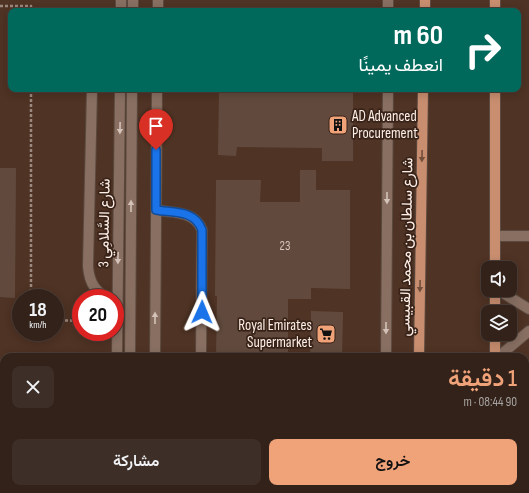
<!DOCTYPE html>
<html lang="ar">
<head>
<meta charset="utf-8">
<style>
  body { margin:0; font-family:"Sofia Sans Condensed",Vazirmatn,sans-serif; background:#3d2f27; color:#f1f3f6; direction:rtl; height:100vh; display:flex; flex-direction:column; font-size:15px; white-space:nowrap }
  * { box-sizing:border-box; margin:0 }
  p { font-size:13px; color:#a8a4a2 }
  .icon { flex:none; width:22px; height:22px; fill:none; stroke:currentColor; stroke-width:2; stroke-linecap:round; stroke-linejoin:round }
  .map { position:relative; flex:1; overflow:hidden; direction:ltr }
  .drawer { position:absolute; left:0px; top:353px; width:529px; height:140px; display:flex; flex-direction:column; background:#32221a; border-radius:12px 12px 0 0; box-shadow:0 2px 10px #0003,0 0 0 1px #4d3f39; direction:rtl }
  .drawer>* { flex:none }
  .hud { position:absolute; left:8px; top:8px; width:513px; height:84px; border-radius:8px; box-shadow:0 2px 10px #0003,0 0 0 1px #4d3f39; direction:rtl; background:#00695c; color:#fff; overflow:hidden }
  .tools { position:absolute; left:481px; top:261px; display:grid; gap:8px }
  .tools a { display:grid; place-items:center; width:36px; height:36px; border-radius:8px; background:#32221a; box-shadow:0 2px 10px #0003,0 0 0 1px #4d3f39; font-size:20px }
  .speed { position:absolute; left:12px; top:289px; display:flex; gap:8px; font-size:20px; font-weight:700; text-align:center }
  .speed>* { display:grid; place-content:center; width:52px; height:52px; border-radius:50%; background:#32221a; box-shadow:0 2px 10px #0003,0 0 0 1px #4d3f39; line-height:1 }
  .speed small { font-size:10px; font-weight:400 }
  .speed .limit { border:6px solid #d22; background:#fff; color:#111 }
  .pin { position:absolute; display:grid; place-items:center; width:34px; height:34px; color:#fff; margin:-41px -17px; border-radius:50% 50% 50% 0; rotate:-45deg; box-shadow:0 0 4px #0007 }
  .pin .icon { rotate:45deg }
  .me { position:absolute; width:44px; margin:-22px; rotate:1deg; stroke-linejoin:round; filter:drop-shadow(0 0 3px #0008) }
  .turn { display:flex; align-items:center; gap:14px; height:84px; padding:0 12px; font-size:18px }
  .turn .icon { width:52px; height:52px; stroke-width:2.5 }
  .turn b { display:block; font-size:28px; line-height:34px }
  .round { display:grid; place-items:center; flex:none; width:42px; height:42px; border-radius:8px; background:#3d2f27 }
  .head { display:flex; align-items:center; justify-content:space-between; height:68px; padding:0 12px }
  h1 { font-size:24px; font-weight:600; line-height:30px; color:#f0a279 }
  .cta { display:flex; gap:8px; margin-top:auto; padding:8px 12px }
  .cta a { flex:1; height:46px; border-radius:8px; background:#f0a279; color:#111; font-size:16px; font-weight:600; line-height:46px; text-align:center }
  .cta a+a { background:#3d2f27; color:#f1f3f6 }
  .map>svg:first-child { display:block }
  .built { fill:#4f3324; fill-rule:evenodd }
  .building { fill:#614a3d }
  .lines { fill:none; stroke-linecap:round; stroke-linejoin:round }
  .minor-casing { stroke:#5c493f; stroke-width:12 }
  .major-casing { stroke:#5c493f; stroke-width:12 }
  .path { stroke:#9b887f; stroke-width:2.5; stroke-dasharray:3 2; stroke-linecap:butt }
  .minor { stroke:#886f62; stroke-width:10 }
  .major { stroke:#c88e6f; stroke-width:10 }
  .oneway { fill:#d4c2b8 }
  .oneway2 { fill:#724e3b }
  .route-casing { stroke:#114b97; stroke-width:10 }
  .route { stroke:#1a73e8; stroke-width:7 }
  .labels { text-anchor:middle; stroke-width:3.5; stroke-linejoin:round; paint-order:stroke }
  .number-label { font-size:13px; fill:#d6c6bc }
  .poi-label { font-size:15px; fill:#fdefe7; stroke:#392318; text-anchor:start }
  .street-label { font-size:15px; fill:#fdefe7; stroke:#392318 }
</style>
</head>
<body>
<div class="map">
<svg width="529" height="493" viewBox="0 0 529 493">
  <rect width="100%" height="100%" fill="#432d22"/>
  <!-- built -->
  <path class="built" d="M0 0H529V493H0ZM11 11H518V89H11ZM488 268H510V290H488ZM21 298H55V332H21ZM81 298H115V332H81ZM488 312H510V334H488ZM4 357H525V489H4Z"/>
  <!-- building -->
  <g class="building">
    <path d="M219 89H353V161H322V148L237 147 236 156 218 155Z"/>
    <path d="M0 168H16L15 298 0 297Z"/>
    <path d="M300 170H316V190H350V289L311 288V299H288V357H216L217 296H215L216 180H261L260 202H300Z"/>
    <path d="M311 311 343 312 342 357H310Z"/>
  </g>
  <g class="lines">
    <!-- minor casing -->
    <g class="minor-casing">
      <g id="minor">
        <path d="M121 11V0"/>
        <path d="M133 11V0"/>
        <path d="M158 11V0"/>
        <path d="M388 11V0"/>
        <path d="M92 89 88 266C89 282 95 294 111 298"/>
        <path d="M156 210C174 213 195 211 202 230L201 357"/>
        <path d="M495 236H529"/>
        <path d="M498 290 529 309"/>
        <path d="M117 357 120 89"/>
        <path d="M130 357 132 89"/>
        <path d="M155 357 157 89"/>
        <path d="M386 357 388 89"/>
        <path d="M498 357 529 331"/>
        <path d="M0 365H4"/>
        <path d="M93 493V489"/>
        <path d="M116 493V489"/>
        <path d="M129 493V489"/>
        <path d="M153 493V489"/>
        <path d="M384 493V489"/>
      </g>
    </g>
    <!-- major casing -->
    <g class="major-casing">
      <g id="major">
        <path d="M495 0V11"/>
        <path d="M425 11V0"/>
        <path d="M495 89V268"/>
        <path d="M495 312V290"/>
        <path d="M419 357 423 89"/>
        <path d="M495 357V334"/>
        <path d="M417 493V489"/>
        <path d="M493 493V489"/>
      </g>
    </g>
    <!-- path -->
    <g class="path">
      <path d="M0 6H31V11"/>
      <path d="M31 89V298"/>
      <path d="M55 320 81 321"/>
    </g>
    <!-- minor -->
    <use href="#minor" class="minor"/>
    <!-- major -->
    <use href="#major" class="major"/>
  </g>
  <!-- one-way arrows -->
  <defs><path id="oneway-solid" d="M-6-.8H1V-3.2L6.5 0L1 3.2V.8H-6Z"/></defs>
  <g class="oneway">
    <use href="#oneway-solid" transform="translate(120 128) rotate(91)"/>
    <use href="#oneway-solid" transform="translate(387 198) rotate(90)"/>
    <use href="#oneway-solid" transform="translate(131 206) rotate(-90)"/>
    <use href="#oneway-solid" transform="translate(118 258) rotate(91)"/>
    <use href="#oneway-solid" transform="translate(155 318) rotate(-90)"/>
    <use href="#oneway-solid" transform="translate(386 328) rotate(90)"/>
  </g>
  <g class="oneway2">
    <use href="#oneway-solid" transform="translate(422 156) rotate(91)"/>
    <use href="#oneway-solid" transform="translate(420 286) rotate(91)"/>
  </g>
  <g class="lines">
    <!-- route casing -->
    <g class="route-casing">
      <path id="route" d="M156 150V210C174 213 195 210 202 230V312"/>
    </g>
    <!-- route -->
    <use href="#route" class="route"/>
  </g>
  <!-- icons -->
  <defs>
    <g id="building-square" transform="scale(1)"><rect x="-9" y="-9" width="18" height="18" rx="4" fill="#f0a279" stroke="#392318"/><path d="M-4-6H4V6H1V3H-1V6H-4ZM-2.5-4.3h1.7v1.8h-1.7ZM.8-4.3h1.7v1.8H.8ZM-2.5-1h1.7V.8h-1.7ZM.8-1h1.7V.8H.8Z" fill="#111"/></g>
    <g id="supermarket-square" transform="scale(1)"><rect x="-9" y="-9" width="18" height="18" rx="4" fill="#f0a279" stroke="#392318"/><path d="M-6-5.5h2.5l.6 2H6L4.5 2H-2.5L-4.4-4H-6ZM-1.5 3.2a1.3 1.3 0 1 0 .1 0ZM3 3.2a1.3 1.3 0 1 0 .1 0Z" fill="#111"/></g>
  </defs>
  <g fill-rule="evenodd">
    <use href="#building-square" x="338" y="125"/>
    <use href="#supermarket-square" x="326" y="334"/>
  </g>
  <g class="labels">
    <!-- number labels -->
    <g class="number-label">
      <text x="285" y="250">23</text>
    </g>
    <!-- poi labels -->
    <g class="poi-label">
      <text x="352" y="121">AD Advanced<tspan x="352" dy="17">Procurement</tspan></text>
      <text x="312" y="330" text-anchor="end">Royal Emirates<tspan x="312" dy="17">Supermarket</tspan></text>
    </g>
    <!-- street labels -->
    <g class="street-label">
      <text transform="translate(104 223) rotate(-89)" y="5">شارع السَّلامِي 3</text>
      <text transform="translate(406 247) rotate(-89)" y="5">شارع سلطان بن محمد القبيسي</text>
    </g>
  </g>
</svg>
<div class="tools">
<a><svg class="icon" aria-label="sound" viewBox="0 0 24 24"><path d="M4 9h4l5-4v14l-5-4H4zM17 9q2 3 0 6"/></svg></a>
<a><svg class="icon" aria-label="layers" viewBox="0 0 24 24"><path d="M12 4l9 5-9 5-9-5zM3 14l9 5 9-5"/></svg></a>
</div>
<div class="speed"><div>18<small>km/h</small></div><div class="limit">20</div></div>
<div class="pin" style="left:156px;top:150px;background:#d93025"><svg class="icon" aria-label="arrive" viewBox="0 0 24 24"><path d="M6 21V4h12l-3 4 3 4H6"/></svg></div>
<svg class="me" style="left:202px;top:312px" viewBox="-20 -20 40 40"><path d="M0-17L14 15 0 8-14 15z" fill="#1a73e8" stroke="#fff" stroke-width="4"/></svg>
<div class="hud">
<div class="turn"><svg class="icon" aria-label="right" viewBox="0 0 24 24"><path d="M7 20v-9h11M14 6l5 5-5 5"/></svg><div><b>60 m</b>انعطف يمينًا</div></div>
</div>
<section class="drawer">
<div class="head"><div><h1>1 دقيقة</h1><p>90 m · 08:44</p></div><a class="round"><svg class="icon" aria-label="close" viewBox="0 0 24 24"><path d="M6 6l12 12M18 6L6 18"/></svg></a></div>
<div class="cta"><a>خروج</a><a>مشاركة</a></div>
</section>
</div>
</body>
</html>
